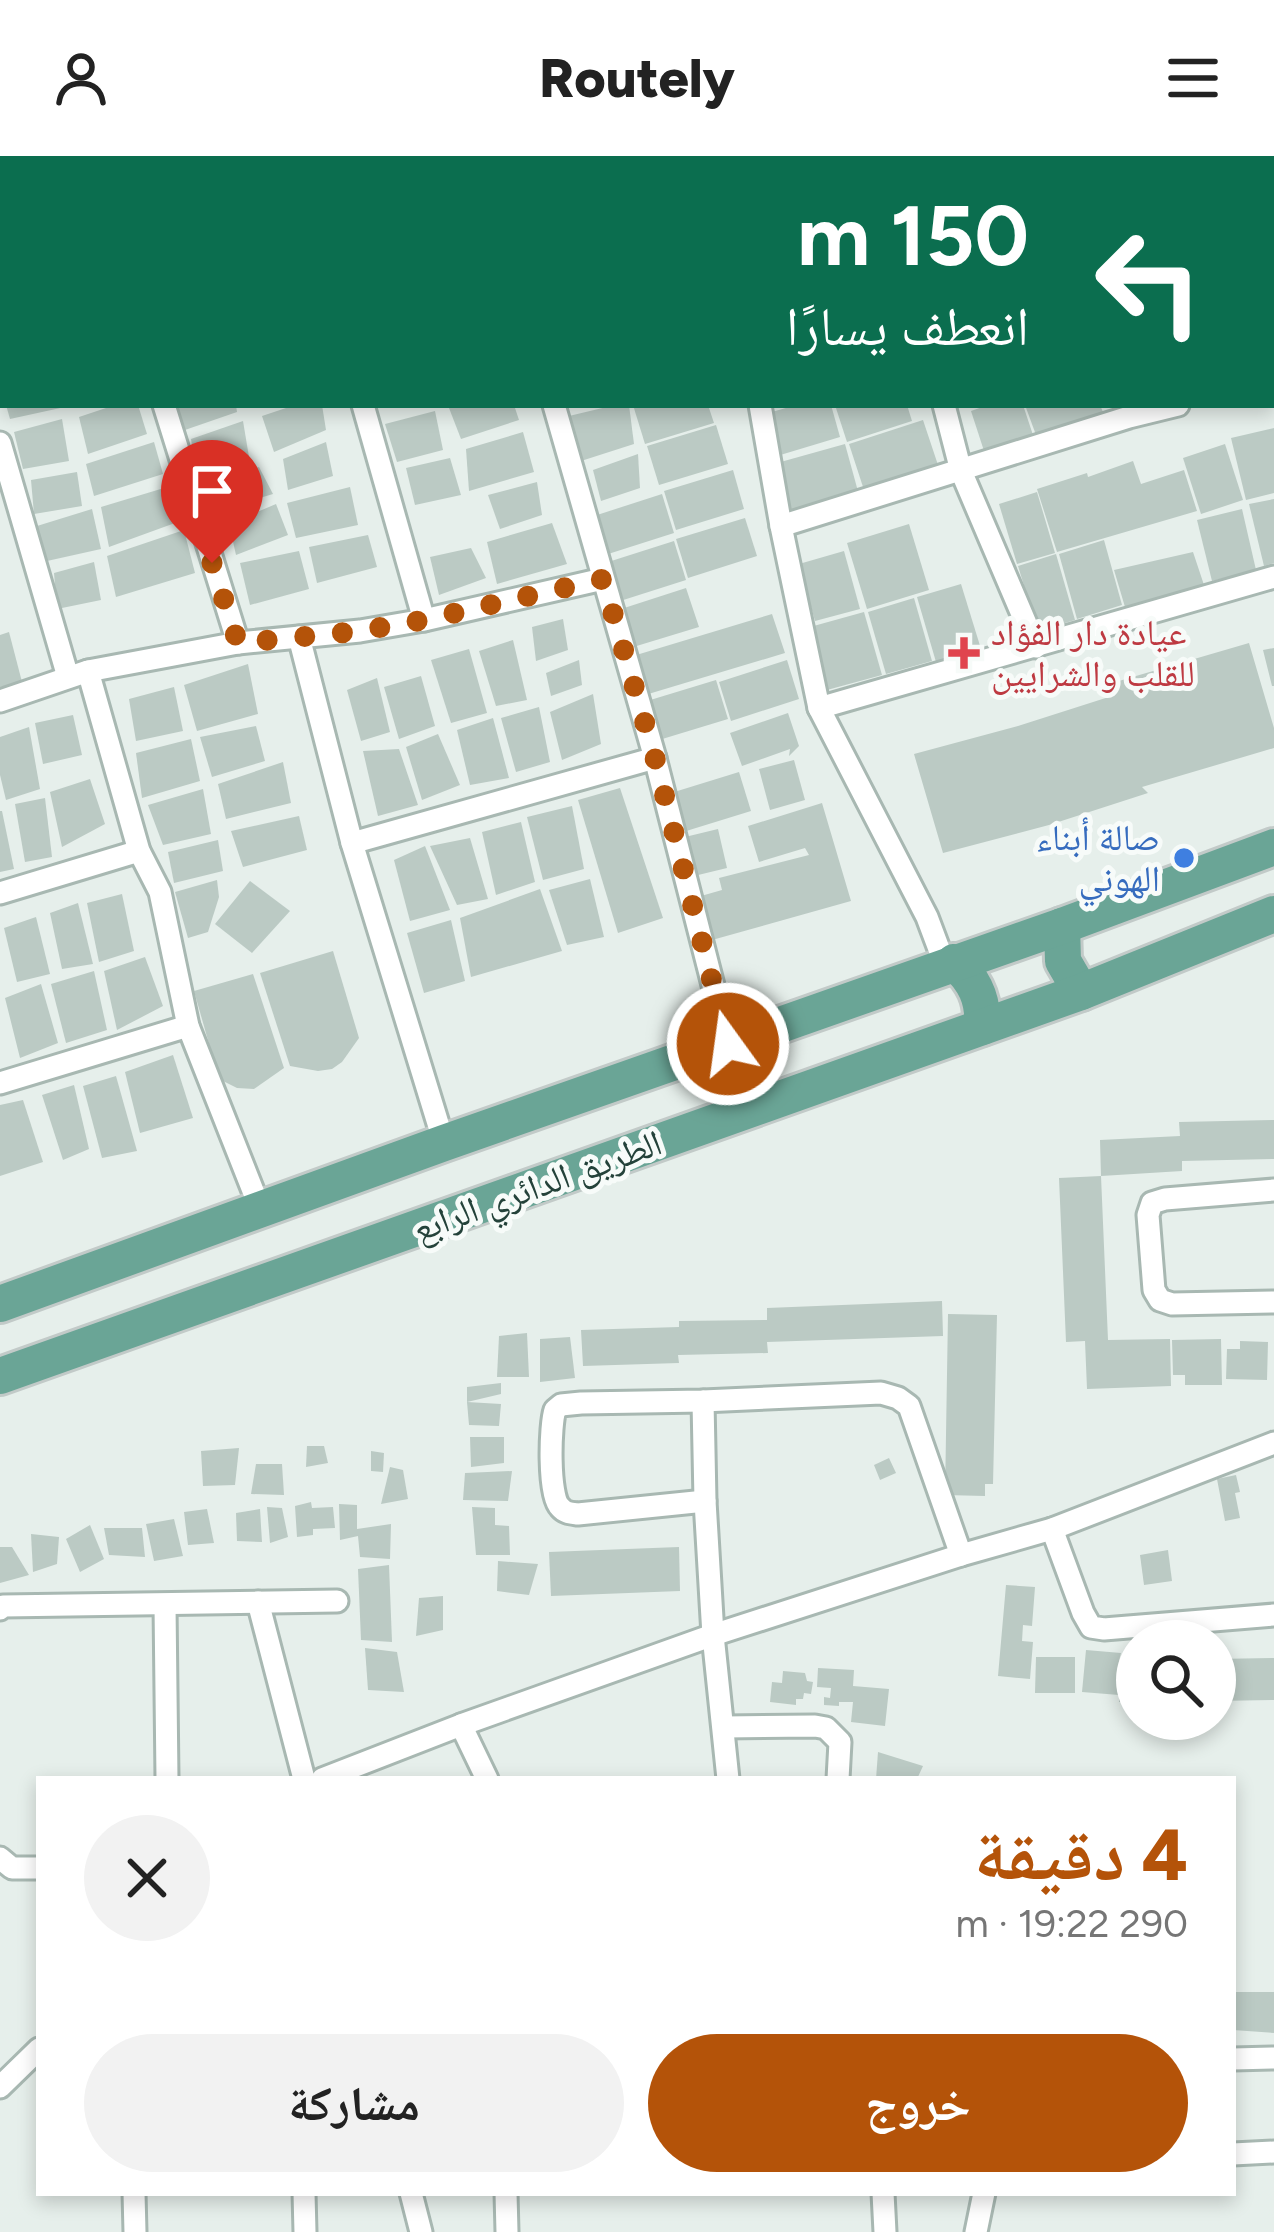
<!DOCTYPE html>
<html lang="ar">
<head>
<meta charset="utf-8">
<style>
  body { margin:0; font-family:Figtree,"Noto Naskh Arabic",sans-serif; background:#f2f2f2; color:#222; direction:rtl; height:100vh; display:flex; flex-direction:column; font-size:45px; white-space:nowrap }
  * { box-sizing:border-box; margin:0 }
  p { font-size:39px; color:#767676 }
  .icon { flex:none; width:66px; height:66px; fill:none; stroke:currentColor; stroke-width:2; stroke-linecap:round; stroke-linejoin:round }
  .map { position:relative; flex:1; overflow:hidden; direction:ltr }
  .drawer { position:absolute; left:36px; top:1620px; width:1200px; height:420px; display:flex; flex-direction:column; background:#fff; border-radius:0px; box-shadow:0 6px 18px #0003; direction:rtl }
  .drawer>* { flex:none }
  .guide { position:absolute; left:0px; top:0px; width:1275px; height:252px; box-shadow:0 6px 18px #0003; direction:rtl; background:#0b6e4f; color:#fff; overflow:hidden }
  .fabs { position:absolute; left:1116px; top:1464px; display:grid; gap:24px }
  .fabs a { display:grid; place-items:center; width:120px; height:120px; border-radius:50%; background:#fff; box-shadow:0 6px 18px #0003; font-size:60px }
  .pin { position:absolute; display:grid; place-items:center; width:102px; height:102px; color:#fff; margin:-123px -51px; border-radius:50% 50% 50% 0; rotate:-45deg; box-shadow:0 0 12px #0007 }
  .pin .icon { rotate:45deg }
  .me { position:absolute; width:132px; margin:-66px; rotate:346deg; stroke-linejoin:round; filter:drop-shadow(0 0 9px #0008) }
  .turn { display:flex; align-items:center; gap:42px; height:252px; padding:0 48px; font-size:54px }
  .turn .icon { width:156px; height:156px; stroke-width:2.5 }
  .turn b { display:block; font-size:84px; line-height:102px }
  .round { display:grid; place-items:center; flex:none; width:126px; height:126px; border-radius:63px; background:#f2f2f2 }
  .overview { display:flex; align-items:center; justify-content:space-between; height:204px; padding:0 48px }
  h1 { font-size:72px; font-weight:800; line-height:90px; color:#b45309 }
  .button { display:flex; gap:24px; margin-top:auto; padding:24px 48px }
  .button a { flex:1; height:138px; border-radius:72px; background:#b45309; color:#fff; font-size:48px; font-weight:800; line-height:138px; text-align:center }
  .button a+a { background:#f2f2f2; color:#222 }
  header { display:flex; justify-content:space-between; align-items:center; height:156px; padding:0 48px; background:#fff; font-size:54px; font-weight:800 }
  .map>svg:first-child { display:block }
  .building { fill:#bbcac4 }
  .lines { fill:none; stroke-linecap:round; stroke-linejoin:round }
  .minor-casing { stroke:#a8b8b2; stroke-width:27 }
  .primary-casing { stroke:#c2cac8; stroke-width:42 }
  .minor { stroke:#fff; stroke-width:21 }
  .primary { stroke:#6aa596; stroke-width:36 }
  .route { stroke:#b45309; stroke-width:21; stroke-dasharray:0 37.8 }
  .health-dot { fill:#e0444e; stroke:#f7fbf9; stroke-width:4.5 }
  .shop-dot { fill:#3f7fe0; stroke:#f7fbf9; stroke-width:4.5 }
  .labels { text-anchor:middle; stroke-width:10; stroke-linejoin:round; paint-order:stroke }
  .health-label { font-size:36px; fill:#be3a42; stroke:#f7fbf9; text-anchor:start }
  .shop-label { font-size:36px; fill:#366cbe; stroke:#f7fbf9; text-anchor:end }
  .street-label { font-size:36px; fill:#24423a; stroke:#f7fbf9 }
</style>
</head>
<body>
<header><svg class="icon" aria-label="menu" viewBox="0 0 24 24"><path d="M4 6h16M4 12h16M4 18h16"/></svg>Routely<svg class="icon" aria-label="person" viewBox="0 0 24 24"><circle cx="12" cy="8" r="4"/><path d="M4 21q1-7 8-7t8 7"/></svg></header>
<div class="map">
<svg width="1274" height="2076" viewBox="0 0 1274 2076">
  <rect width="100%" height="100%" fill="#e6efeb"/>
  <!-- building -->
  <g class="building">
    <path d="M6 249H64L65 251 10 263Z"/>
    <path d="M115 249H138L147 278 88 298 79 261Z"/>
    <path d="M176 249H236L237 256 182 275Z"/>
    <path d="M295 249H322L326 274 274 296 262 260Z"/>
    <path d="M458 249H514L519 264 461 283 449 252Z"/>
    <path d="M615 249H629L634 288 581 305 569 260Z"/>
    <path d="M633 249H708L714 267 645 288Z"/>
    <path d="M796 249H831L840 281 777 300 765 258Z"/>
    <path d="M835 249H907L912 265 847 286Z"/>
    <path d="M988 249H1023L1034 282 985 298 971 255Z"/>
    <path d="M1025 249H1100L1103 256 1036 279Z"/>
    <path d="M435 255 443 294 397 306 385 268Z"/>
    <path d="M62 263 69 305 23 313 14 276Z"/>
    <path d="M923 264 938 309 864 334 849 288Z"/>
    <path d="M243 265 249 301 195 311 191 283Z"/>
    <path d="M716 269 728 308 659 329 647 290Z"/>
    <path d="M1274 272V337L1246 344 1231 282Z"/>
    <path d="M523 276 534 316 469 335 466 293Z"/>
    <path d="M154 286 163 318 94 340 86 308Z"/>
    <path d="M326 286 333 320 288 334 283 303Z"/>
    <path d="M845 288 859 339 792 357 777 307Z"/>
    <path d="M1225 288 1243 344 1201 358 1183 302Z"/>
    <path d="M638 298 640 332 601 345 593 314Z"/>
    <path d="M450 302 461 339 415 349 406 312Z"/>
    <path d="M1133 305 1141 328 1184 314 1197 355 1057 396 1037 333 1087 317 1088 321Z"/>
    <path d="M259 311 273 338 243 347 234 320Z"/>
    <path d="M733 314 744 353 676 374 664 335Z"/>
    <path d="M77 316 82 350 34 358 31 324Z"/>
    <path d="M211 325 227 326 235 361 218 363Z"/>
    <path d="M537 326 542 359 500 373 488 339Z"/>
    <path d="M350 331 358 369 296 382 287 347Z"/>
    <path d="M164 332 175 367 109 391 101 351Z"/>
    <path d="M1037 336 1055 397 1017 408 999 348Z"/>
    <path d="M662 338 674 377 605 399 594 360Z"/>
    <path d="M1274 343V407L1264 410 1249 348Z"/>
    <path d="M276 348 288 379 236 399 229 368Z"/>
    <path d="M92 353 101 393 47 405 37 370Z"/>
    <path d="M1242 353 1256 414 1212 425 1197 364Z"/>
    <path d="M745 362 757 400 688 422 676 383Z"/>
    <path d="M552 367 567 408 497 428 487 386Z"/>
    <path d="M909 368 929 434 867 453 847 387Z"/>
    <path d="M184 374 195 417 116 441 107 400Z"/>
    <path d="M368 379 377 411 317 427 309 391Z"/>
    <path d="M1104 384 1122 449 1077 463 1059 398Z"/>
    <path d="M674 385 686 424 617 446 605 407Z"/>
    <path d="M471 392 486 422 439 439 430 401Z"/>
    <path d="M299 395 309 433 250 449 240 407Z"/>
    <path d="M844 395 860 453 815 465 799 408Z"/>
    <path d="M1193 396 1204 429 1125 451 1114 414Z"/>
    <path d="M1056 398 1075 464 1038 475 1018 410Z"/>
    <path d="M94 406 101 444 57 453 54 417Z"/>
    <path d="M961 428 981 493 936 506 917 441Z"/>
    <path d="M686 432 699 471 630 492 618 454Z"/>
    <path d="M914 442 932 505 886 518 868 456Z"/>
    <path d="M864 456 882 519 827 534 810 471Z"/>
    <path d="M772 458 785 497 645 539 633 500Z"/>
    <path d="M563 463 568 494 536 505 532 471Z"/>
    <path d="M9 476 22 526 0 531V479Z"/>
    <path d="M513 484 527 544 496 550 479 495Z"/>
    <path d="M1249 487 1274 572V592L1142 631 1148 637 1049 669 943 697 914 598 1018 570 1115 539 1112 527Z"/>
    <path d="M1274 492V530H1272L1263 494Z"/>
    <path d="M469 493 487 557 451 567 431 504Z"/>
    <path d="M579 504 582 529 551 540 546 517Z"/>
    <path d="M787 504 799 543 731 565 719 526Z"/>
    <path d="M248 508 258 558 197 575 184 529Z"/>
    <path d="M421 520 435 570 399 583 384 531Z"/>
    <path d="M377 522 390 576 361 585 347 534Z"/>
    <path d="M716 524 728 563 659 584 647 545Z"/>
    <path d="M174 531 183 575 136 585 129 543Z"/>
    <path d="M593 538 601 588 562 604 550 556Z"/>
    <path d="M539 551 550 606 516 616 501 562Z"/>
    <path d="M788 557 799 590 789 600 790 593 742 610 730 577Z"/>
    <path d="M73 559 82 599 43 608 35 567Z"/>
    <path d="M493 562 509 622 470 629 457 574Z"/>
    <path d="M256 570 265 605 212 621 200 581Z"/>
    <path d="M29 571 40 633 6 644 0 619V581Z"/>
    <path d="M438 578 460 629 422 644 406 591Z"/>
    <path d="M191 583 200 625 142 642 136 597Z"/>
    <path d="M399 593 418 649 378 660 363 595Z"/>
    <path d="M794 604 805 644 770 654 759 613Z"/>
    <path d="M283 606 291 647 226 663 218 628Z"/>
    <path d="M739 616 751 655 683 676 671 637Z"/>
    <path d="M90 623 105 668 62 691 50 636Z"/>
    <path d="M620 632 663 762 618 777 578 644Z"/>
    <path d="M203 633 211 678 163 689 148 649Z"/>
    <path d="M45 642 52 701 25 706 15 648Z"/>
    <path d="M822 647 851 745 712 784 701 740 722 734 719 722 809 699 805 692 759 706 748 670Z"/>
    <path d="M572 650 584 713 543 724 527 661Z"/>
    <path d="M0 655H2L14 713 0 716Z"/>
    <path d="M299 660 307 694 243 711 231 675Z"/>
    <path d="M521 666 535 726 496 739 482 676Z"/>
    <path d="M718 673 727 712 694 720 685 681Z"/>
    <path d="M470 682 488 743 457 749 430 690Z"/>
    <path d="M218 684 223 715 174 727 168 696Z"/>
    <path d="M425 690 450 754 410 765 394 704Z"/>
    <path d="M590 723 604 781 567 789 549 734Z"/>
    <path d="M217 724 219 741 208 776 188 782 175 736Z"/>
    <path d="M250 725 290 755 252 797 215 768Z"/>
    <path d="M540 733 562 795 471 821 460 762Z"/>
    <path d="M122 738 134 795 99 806 87 747Z"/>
    <path d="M78 747 93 808 62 813 50 757Z"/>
    <path d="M36 761 50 818 17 826 4 772Z"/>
    <path d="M451 764 465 825 424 837 407 777Z"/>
    <path d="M333 795 359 882 342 906 332 913 318 915 290 910 260 817Z"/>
    <path d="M145 801 163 850 117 874 104 815Z"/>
    <path d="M94 815 107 874 66 887 51 828Z"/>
    <path d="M253 818 284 912 254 933 237 932 219 923 194 835Z"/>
    <path d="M41 828 58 887 20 902 5 842Z"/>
    <path d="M173 899 193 962 140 977 125 916Z"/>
    <path d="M116 920 137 995 102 1002 83 930Z"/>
    <path d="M74 929 89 993 63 1004 42 939Z"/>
    <path d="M23 944 43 1006 0 1020V949Z"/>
    <path d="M1274 964V1003L1182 1005V1015L1101 1020 1108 1184 1170 1183 1171 1230 1087 1233 1085 1185 1066 1186 1059 1022 1101 1020 1100 984 1180 980 1179 966Z"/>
    <path d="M942 1145 943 1180 767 1186 768 1197 678 1199 679 1207 583 1210 581 1174 679 1171V1165L767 1164V1152Z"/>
    <path d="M948 1158 997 1159 993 1328H985V1340L945 1339Z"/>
    <path d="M527 1177 529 1221H497L499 1180Z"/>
    <path d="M570 1181 575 1222 540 1226V1183Z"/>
    <path d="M1221 1183 1222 1229H1185V1219H1173L1172 1184Z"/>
    <path d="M1240 1185 1268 1186 1267 1224 1226 1223 1227 1193H1240Z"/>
    <path d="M501 1227V1238L467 1246V1231Z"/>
    <path d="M467 1246 501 1248 499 1270 469 1269Z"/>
    <path d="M470 1281H504V1307L471 1311Z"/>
    <path d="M307 1290H324L328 1307 306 1311Z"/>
    <path d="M239 1292 235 1329 203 1330 201 1295Z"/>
    <path d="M371 1295 384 1297 383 1316 371 1315Z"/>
    <path d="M889 1302 896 1317 880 1324 874 1309Z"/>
    <path d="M256 1308H282L284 1339 251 1338Z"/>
    <path d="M390 1311 403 1314 408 1343 381 1348Z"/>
    <path d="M512 1315 508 1345 463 1344 465 1317Z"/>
    <path d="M1236 1319 1240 1336 1235 1337 1240 1362 1225 1365 1217 1323Z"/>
    <path d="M311 1346 312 1352 333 1351 335 1372 313 1373V1379L297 1381 295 1350Z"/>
    <path d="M339 1348 357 1349V1373L391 1368 390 1403 360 1401 358 1380 340 1384Z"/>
    <path d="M267 1351 282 1352 288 1381 270 1387Z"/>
    <path d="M472 1351 495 1352V1369L509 1370 510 1399H476Z"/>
    <path d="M207 1353 214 1387 188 1389 184 1356Z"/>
    <path d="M260 1353 262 1386 237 1385 236 1357Z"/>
    <path d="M174 1363 183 1400 154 1405 146 1368Z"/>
    <path d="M90 1369 104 1403 80 1416 66 1383Z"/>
    <path d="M104 1372H142L145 1401 109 1399Z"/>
    <path d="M31 1378 59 1381 57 1408 33 1416Z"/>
    <path d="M0 1391H12L29 1419 0 1427Z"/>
    <path d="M679 1391 680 1435 551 1440 549 1396Z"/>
    <path d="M1168 1394 1172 1425 1144 1429 1140 1399Z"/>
    <path d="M498 1405 538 1408 529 1439 497 1435Z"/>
    <path d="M389 1409 392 1486 361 1484 358 1413Z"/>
    <path d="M1006 1429 1035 1431 1032 1470 1023 1469 1022 1485 1033 1486 1030 1523 998 1520Z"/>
    <path d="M443 1440V1474L416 1480 419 1442Z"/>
    <path d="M365 1492 397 1496 404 1536 368 1534Z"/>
    <path d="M1086 1494 1121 1497 1119 1505 1137 1504V1546H1119V1539L1082 1536Z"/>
    <path d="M1036 1501H1075V1537H1035Z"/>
    <path d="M1274 1502V1544L1215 1545V1503Z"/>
    <path d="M818 1512 854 1514 853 1530 889 1533 885 1570 851 1566 853 1546H839V1550L824 1549V1541L830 1542 831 1532 817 1531Z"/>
    <path d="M783 1515 805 1517 807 1525 813 1526 811 1538 804 1537 803 1543H796V1549L770 1546 772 1526 782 1527Z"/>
    <path d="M878 1596 923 1610 917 1623H876Z"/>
    <path d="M1233 1836H1274V1877L1233 1874Z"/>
  </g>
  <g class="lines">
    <!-- minor casing -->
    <g class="minor-casing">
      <g id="minor">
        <path d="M291 0 292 3"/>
        <path d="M484 0 485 3"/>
        <path d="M700 0 701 3"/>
        <path d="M882 0 883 3"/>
        <path d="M1058 0 1059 3"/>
        <path d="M95 3 104 0"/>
        <path d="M0 26H3"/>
        <path d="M1272 44H1274"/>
        <path d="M1272 225H1274"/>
        <path d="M164 249 238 487"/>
        <path d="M363 249 424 464"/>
        <path d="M554 249 655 602 728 888"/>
        <path d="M760 249 781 370 819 552 927 761 945 809"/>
        <path d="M944 249 961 315 1036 491"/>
        <path d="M0 287 68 521"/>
        <path d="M781 370 1129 261 1178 249"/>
        <path d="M299 481 352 687 444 987"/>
        <path d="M88 515 139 695 160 736 188 870 261 1055"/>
        <path d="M0 545 88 515 238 487 360 475 424 464 603 423"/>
        <path d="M819 552 1274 421"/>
        <path d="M352 687 655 602"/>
        <path d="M0 737 139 695"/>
        <path d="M0 927 188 870"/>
        <path d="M1274 1034 1165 1043 1152 1047 1148 1059 1154 1134 1160 1144 1172 1148 1274 1146"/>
        <path d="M703 1245 705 1345 713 1479 728 1623"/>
        <path d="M705 1345 578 1358C570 1357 565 1357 560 1351 548 1340 550 1268 555 1254L561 1249 581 1247 703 1245 881 1237 898 1242 909 1250 961 1399"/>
        <path d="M1052 1373 1083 1457 1091 1471 1104 1473 1274 1459"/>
        <path d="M258 1446 304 1623"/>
        <path d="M165 1449 167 1623"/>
        <path d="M0 1453 3 1450 337 1445"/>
        <path d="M461 1569 487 1623"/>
        <path d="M724 1571 815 1570 826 1572 840 1586 838 1623"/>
        <path d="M322 1623 461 1569 713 1479 961 1399 1052 1373 1274 1287"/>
        <path d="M0 1702 12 1712H39"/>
        <path d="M1233 1903 1274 1902"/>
        <path d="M0 1931 39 1893"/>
        <path d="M1233 1998 1274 1996"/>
        <path d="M134 2037 135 2076"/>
        <path d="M304 2037 305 2076"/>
        <path d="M411 2037 421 2076"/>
        <path d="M506 2037 507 2076"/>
        <path d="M883 2037 885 2076"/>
        <path d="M976 2076 984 2037"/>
      </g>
    </g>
    <!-- primary casing -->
    <g class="primary-casing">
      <g id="primary">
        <path d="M1062 770 1063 805 1081 836"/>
        <path d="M954 806C975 824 984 844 982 871"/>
        <path d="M0 1148 444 987 1062 770 1274 691"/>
        <path d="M0 1220 1081 836 1274 758"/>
      </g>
    </g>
    <!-- minor -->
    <use href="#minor" class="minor"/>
    <!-- primary -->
    <use href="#primary" class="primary"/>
  </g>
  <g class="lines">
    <!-- route -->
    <path class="route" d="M212 407 238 487 360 475 424 464 603 423 655 602 728 888"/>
  </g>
  <!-- markers -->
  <path class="health-dot" d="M958 479h12v12h12v12h-12v12h-12v-12h-12v-12h12z"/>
  <circle class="shop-dot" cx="1184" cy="702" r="12"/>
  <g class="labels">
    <!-- health labels -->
    <g class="health-label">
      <text x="991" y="489">عيادة دار الفؤاد<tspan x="991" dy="41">للقلب والشرايين</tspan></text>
    </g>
    <!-- shop labels -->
    <g class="shop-label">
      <text x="1160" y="694">صالة أبناء<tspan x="1160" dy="41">الهوني</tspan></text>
    </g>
    <!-- street labels -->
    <g class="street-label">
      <text transform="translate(537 1029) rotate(-20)" y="13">الطريق الدائري الرابع</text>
    </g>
  </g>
</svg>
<div class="fabs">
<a><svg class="icon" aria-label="search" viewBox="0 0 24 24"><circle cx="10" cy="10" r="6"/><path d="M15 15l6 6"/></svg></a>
</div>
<div class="pin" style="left:212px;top:407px;background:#d93025"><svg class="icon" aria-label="arrive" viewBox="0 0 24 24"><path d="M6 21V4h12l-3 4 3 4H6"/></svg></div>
<svg class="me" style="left:728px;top:888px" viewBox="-20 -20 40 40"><circle r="17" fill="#b45309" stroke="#fff" stroke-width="3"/><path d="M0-11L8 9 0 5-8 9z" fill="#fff"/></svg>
<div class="guide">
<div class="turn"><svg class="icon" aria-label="left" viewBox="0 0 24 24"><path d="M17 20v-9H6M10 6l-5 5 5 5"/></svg><div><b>150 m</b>انعطف يسارًا</div></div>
</div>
<section class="drawer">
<div class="overview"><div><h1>4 دقيقة</h1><p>290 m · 19:22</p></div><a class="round"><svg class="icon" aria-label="close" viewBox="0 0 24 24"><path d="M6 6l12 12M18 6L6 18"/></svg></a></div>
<div class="button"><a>خروج</a><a>مشاركة</a></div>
</section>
</div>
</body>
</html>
